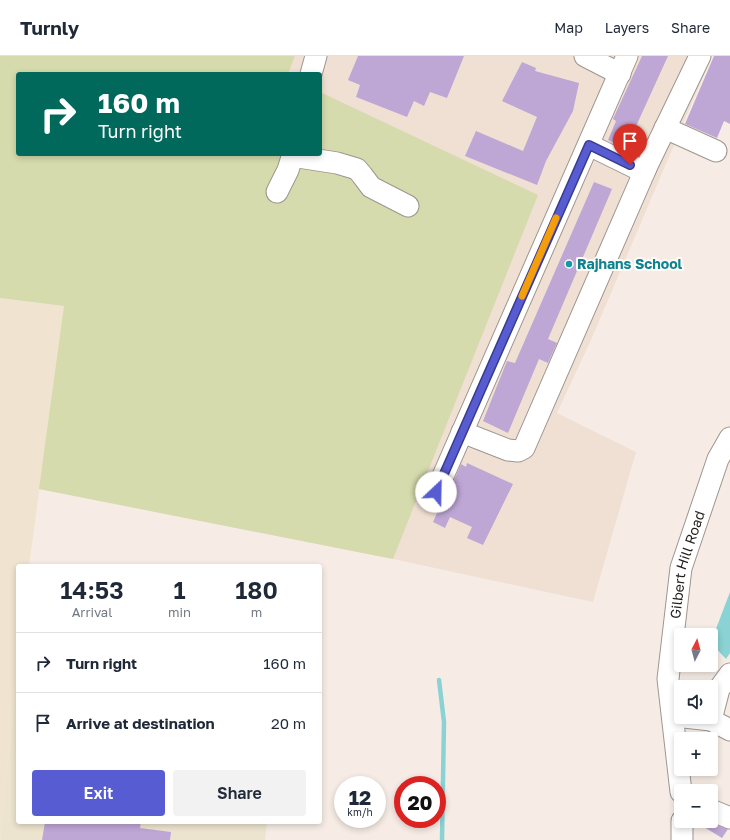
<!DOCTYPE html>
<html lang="en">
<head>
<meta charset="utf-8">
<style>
  body { margin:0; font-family:"Golos Text",sans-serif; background:#f2f2f3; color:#1f2937; height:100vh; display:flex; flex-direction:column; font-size:15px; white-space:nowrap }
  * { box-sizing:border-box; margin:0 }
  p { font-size:13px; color:#747a83 }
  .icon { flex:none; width:22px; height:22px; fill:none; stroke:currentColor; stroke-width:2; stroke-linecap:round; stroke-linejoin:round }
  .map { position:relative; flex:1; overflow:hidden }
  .sheet { position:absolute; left:16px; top:508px; width:306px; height:260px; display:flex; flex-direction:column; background:#fff; border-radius:4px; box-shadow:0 2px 6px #0003 }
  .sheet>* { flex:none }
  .top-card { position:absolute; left:16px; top:16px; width:306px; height:84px; border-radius:4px; box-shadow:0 2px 6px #0003; background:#00695c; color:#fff; overflow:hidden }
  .needle { width:26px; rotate:6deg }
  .buttons { position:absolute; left:674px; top:572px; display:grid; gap:8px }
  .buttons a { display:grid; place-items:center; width:44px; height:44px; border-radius:4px; background:#fff; box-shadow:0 2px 6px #0003; font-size:20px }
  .speed { position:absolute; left:334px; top:720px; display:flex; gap:8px; font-size:20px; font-weight:700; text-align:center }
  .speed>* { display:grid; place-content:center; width:52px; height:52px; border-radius:50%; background:#fff; box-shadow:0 2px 6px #0003; line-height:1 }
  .speed small { font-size:10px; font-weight:400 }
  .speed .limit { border:6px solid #d22; background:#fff; color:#111 }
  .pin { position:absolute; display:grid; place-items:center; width:34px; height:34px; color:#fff; margin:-41px -17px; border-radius:50% 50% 50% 0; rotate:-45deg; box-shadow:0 0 4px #0007 }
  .pin .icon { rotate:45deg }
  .me { position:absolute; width:44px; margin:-22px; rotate:24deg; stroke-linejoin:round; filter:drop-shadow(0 0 3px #0008) }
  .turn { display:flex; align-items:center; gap:14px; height:84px; padding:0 16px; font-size:18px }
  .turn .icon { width:52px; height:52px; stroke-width:2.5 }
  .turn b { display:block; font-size:28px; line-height:34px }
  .eta { display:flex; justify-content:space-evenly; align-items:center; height:68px; text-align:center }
  .eta b { font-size:24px; font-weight:600; line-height:28px }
  .action { display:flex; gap:8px; margin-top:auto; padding:8px 16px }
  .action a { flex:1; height:46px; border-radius:4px; background:#575cd3; color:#fff; font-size:16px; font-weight:600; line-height:46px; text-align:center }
  .action a+a { background:#f2f2f3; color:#1f2937 }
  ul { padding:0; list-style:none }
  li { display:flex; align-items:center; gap:12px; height:60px; padding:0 16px; border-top:1px solid #e0e1e3 }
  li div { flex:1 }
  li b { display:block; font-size:15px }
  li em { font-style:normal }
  header { display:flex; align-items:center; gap:24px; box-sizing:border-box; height:56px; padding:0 20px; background:#fff; border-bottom:1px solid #e0e1e3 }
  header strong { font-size:19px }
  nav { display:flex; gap:22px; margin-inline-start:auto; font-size:14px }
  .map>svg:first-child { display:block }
  .built { fill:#f0e0d4; fill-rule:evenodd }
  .industrial { fill:#f0e3cf }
  .medical { fill:#ede4cf }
  .green { fill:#d5dbad }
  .water { fill:#8ad2d4 }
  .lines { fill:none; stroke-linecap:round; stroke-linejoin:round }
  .stream { stroke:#8ad2d4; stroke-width:4.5 }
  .building { fill:#bea6d5 }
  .minor-casing { stroke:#9e958e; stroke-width:23 }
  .minor { stroke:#fff; stroke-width:21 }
  .route-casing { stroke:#393c89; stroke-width:10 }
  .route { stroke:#575cd3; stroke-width:7 }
  .slow { stroke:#f59e0b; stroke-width:7 }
  .culture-dot { fill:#0f9aa8; stroke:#fffbf8; stroke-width:1.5 }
  .labels { text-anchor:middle; stroke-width:4; stroke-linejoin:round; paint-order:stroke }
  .culture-label { font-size:14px; font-weight:bold; fill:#0d838f; stroke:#fffbf8; text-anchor:start }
  .street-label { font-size:14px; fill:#231f1d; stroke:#fffbf8 }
</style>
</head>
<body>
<header>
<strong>Turnly</strong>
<nav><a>Map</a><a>Layers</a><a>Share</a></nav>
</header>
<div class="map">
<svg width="730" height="784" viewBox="0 0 730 784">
  <rect width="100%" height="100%" fill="#f6ece5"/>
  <!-- built -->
  <path class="built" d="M0 0H712L591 284 557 357 636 396 593 546 393 503 39 433 64 250 0 242ZM18 18H320V98H18Z"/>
  <!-- industrial -->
  <path class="industrial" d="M0 242 64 250 29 510H18V602L0 784Z"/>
  <!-- medical -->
  <path class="medical" d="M18 602V766H267L265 784H0Z"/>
  <!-- green -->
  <path class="green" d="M0 0H295L288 18H18V98H320V36L538 139 393 503 39 433 64 250 0 242Z"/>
  <!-- water -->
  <path class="water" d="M730 536V597L726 603 711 587V586Z"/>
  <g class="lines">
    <!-- stream -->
    <path class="stream" d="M439 624 444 666 442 784"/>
  </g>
  <!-- building -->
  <g class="building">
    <path d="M358 0H464L447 42 430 36 424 50 414 45 407 61 356 41 360 29 348 24Z"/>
    <path d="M642 0H668L632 79 629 77 622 91 608 84 616 65 613 63Z"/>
    <path d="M714 0H730V68L724 65 717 82 685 68Z"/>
    <path d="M522 6 536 12 535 15 579 27 573 55 546 105 537 129 465 100 476 75 523 95 537 61 502 45Z"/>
    <path d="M594 126 612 133 548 283 557 287 548 307 539 303 508 377 483 365 507 305 515 307Z"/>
    <path d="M467 407 513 428 483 489 467 482 472 471 450 461 445 472 433 466 437 457 433 456 436 448 443 446 447 441 461 408 466 411Z"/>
    <path d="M45 766H141L140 772 171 776 170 784H42Z"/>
    <path d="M708 766 728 773 722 782 704 771Z"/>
  </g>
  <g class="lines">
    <!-- minor casing -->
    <g class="minor-casing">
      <g id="minor">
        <path d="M585 0 620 18"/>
        <path d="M311 18 316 0"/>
        <path d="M665 72 716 95"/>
        <path d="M589 89 644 116 700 0"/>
        <path d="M292 100 337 107 357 113 362 119 371 131 408 150"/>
        <path d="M277 136 288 114 293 98"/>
        <path d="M462 376 508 394 518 395 524 392 646 112"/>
        <path d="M436 436 627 0"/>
        <path d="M684 661 711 664 730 674"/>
        <path d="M711 664 719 633 730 618"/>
        <path id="s1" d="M681 736 668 623 681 512 718 403 730 382"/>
        <path d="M711 754 730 762"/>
        <path d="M682 784V765"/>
      </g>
    </g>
    <!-- minor -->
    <use href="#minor" class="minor"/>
  </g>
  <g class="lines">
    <!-- route casing -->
    <g class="route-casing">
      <path id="route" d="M436 436 589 89 630 109"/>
    </g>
    <!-- route -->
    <use href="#route" class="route"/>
    <!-- slow -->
    <path class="slow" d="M522 240 556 162"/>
  </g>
  <!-- markers -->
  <circle class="culture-dot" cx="569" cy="208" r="4"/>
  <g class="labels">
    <!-- culture labels -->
    <g class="culture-label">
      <text x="577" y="213">Rajhans School</text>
    </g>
    <!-- street labels -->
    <g class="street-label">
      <text dy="5" stroke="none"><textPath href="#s1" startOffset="230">Gilbert Hill Road</textPath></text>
    </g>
  </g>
</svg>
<div class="buttons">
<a><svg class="needle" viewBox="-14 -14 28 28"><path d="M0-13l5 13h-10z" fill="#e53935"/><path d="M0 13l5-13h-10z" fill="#747a83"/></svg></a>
<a><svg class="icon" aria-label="sound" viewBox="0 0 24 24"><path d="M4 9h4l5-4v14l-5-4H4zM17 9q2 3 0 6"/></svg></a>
<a>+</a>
<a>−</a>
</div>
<div class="speed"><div>12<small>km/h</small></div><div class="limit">20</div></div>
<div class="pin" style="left:630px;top:109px;background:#d93025"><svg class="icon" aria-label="arrive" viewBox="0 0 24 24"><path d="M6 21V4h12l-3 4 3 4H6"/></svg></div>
<svg class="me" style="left:436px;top:436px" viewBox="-20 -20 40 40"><circle r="19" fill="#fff"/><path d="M0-13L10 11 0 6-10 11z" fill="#575cd3"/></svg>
<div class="top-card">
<div class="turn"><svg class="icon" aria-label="right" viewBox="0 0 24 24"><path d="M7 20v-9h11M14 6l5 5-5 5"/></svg><div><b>160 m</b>Turn right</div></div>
</div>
<section class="sheet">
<div class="eta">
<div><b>14:53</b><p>Arrival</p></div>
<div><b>1</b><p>min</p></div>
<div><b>180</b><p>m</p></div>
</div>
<ul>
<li><svg class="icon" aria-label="right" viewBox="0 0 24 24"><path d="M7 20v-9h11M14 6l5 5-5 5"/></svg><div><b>Turn right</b></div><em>160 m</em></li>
<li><svg class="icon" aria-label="arrive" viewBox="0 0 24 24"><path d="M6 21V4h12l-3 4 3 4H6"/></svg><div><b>Arrive at destination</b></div><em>20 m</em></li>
</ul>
<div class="action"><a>Exit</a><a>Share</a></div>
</section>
</div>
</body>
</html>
